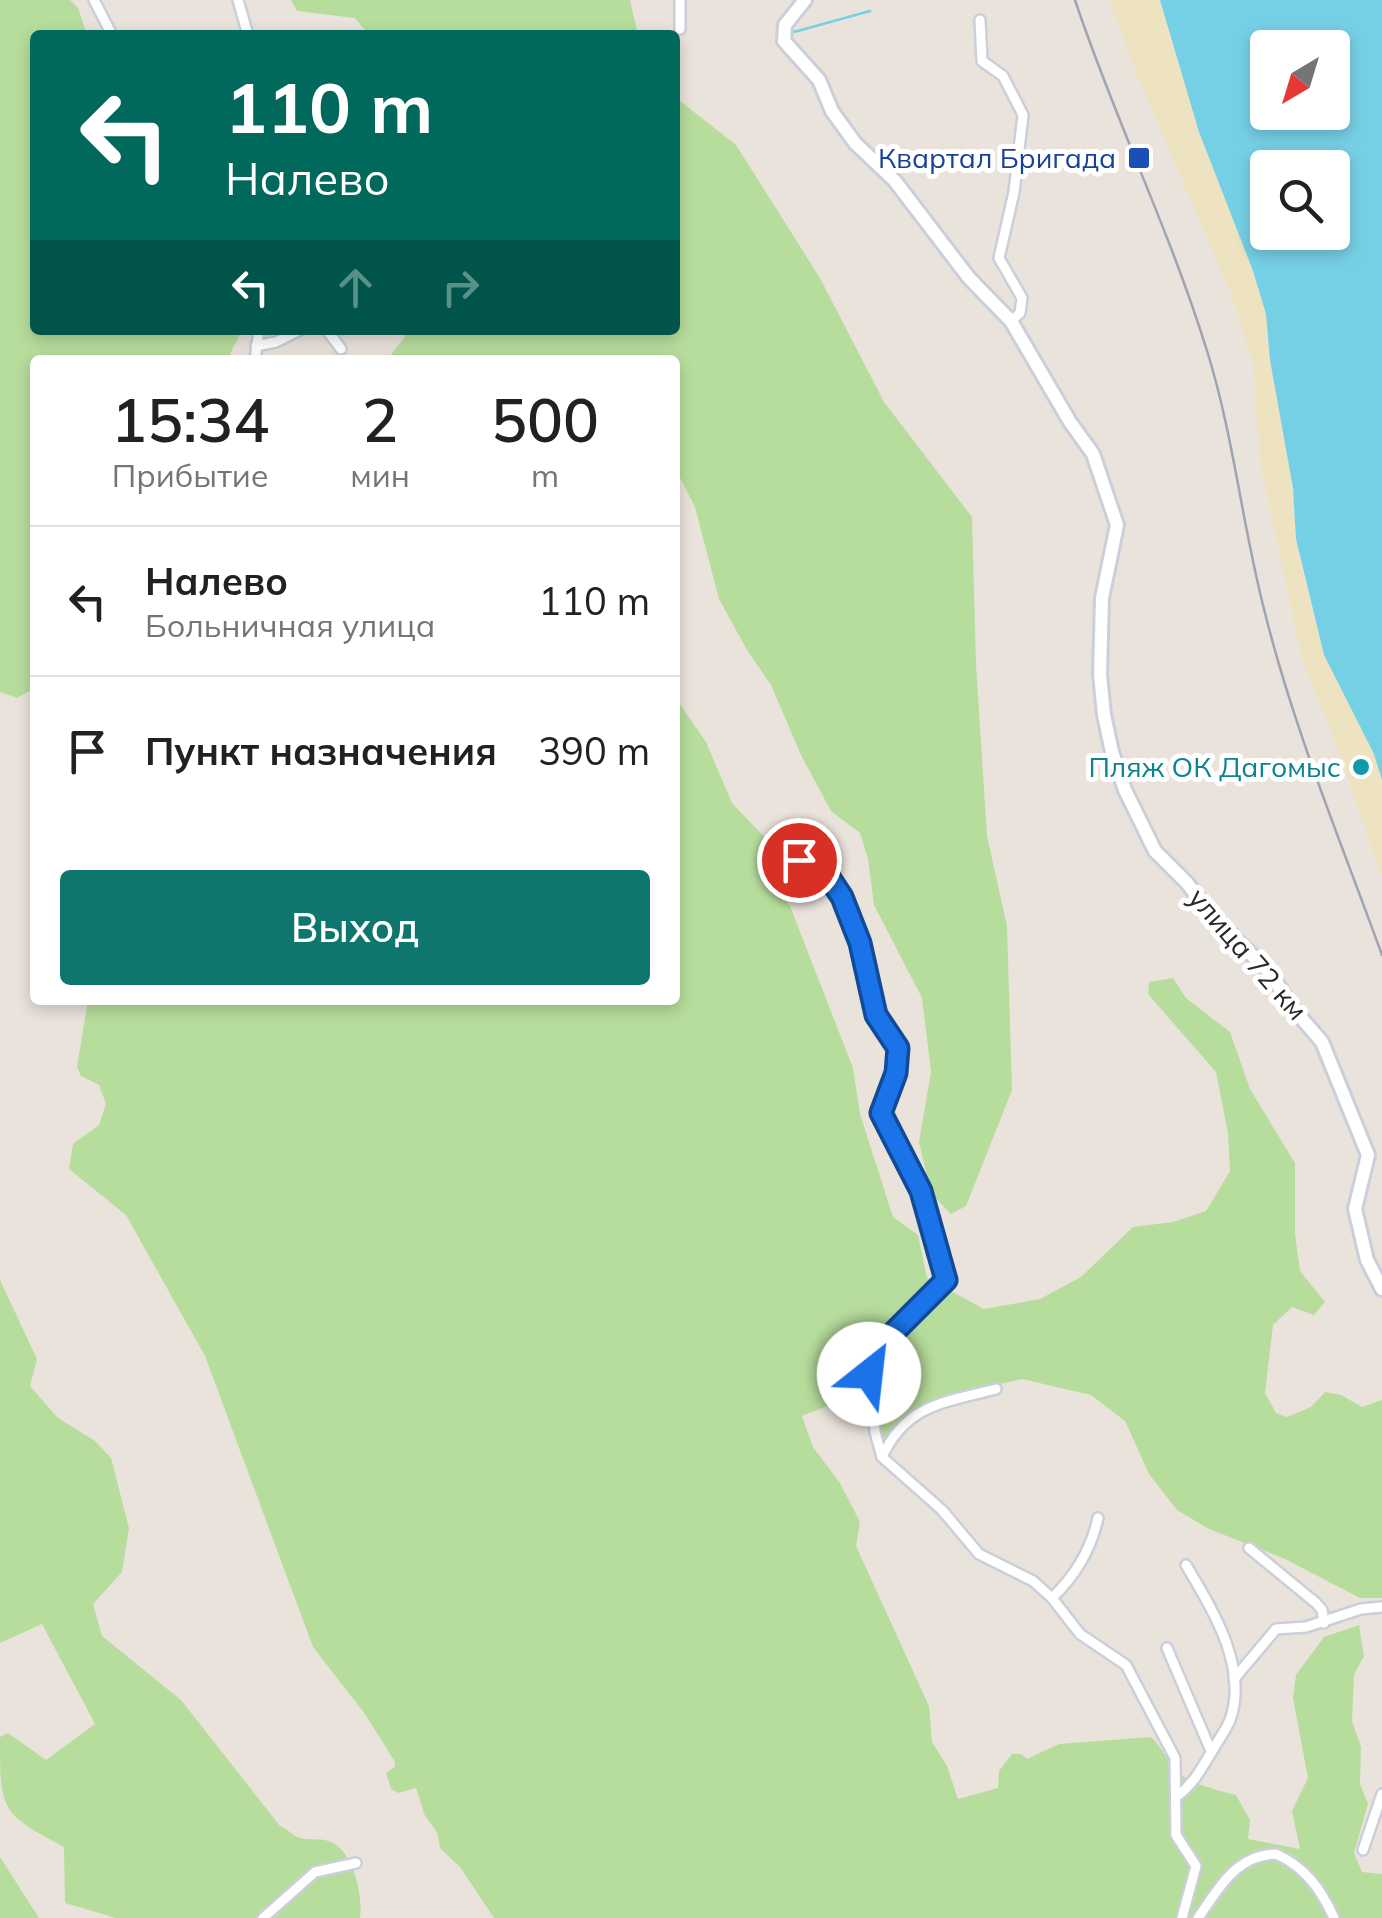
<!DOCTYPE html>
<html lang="ru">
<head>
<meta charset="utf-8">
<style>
  body { margin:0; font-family:Mulish,sans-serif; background:#f6f6f6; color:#202124; height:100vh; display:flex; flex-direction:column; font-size:38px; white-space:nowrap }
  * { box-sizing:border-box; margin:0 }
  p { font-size:32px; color:#757577 }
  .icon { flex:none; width:55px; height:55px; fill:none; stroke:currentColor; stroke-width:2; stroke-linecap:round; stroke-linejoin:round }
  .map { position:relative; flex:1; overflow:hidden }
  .side { position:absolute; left:30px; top:355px; width:650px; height:650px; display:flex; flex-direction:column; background:#fff; border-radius:10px; box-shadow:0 5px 15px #0003 }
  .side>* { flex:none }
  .top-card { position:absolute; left:30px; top:30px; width:650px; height:305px; border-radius:10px; box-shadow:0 5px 15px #0003; background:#00695c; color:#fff; overflow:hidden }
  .needle { width:65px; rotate:218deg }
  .controls { position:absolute; left:1250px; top:30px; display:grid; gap:20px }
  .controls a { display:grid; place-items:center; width:100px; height:100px; border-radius:10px; background:#fff; box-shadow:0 5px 15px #0003; font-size:50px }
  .pin { position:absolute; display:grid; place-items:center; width:85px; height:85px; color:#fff; margin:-42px; border:5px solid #fff; border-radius:50%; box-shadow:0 2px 10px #0007 }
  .me { position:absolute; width:110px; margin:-55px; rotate:29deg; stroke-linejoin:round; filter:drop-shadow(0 0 8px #0008) }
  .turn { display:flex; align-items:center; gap:35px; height:210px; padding:0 30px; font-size:45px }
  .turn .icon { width:130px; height:130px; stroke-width:2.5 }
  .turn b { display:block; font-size:70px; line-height:85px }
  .lanes { display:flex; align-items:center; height:95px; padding:0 30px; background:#0003; justify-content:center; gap:50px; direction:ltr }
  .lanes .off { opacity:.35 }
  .eta { display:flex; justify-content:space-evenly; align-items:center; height:170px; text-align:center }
  .eta b { font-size:60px; font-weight:600; line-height:70px }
  .button { display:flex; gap:20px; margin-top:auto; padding:20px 30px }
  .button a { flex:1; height:115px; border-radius:10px; background:#0f766e; color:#fff; font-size:40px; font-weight:600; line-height:115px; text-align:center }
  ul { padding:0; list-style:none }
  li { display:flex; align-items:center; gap:30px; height:150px; padding:0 30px; border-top:2px solid #e0e0e0 }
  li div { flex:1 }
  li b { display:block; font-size:38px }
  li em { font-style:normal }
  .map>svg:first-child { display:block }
  .green { fill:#b7dd9c }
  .sand { fill:#ede3c1 }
  .water { fill:#76d0e5; fill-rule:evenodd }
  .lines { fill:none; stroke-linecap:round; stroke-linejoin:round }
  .stream { stroke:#76d0e5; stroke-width:2.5 }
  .street-casing { stroke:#cacfda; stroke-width:14 }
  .secondary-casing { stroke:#cacfda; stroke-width:18 }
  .street { stroke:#fff; stroke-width:9 }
  .secondary { stroke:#fff; stroke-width:12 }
  .rail { stroke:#9fa3b2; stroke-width:2.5 }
  .route-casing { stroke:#114b97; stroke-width:25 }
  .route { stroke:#1a73e8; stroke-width:18 }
  .transit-dot { fill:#1a4fb4; stroke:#fff; stroke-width:4 }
  .culture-dot { fill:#0f9aa8; stroke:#fff; stroke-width:4 }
  .labels { text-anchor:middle; stroke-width:10; stroke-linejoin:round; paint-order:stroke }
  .transit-label { font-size:28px; fill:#164399; stroke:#fff; text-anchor:end }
  .culture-label { font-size:28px; fill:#0d838f; stroke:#fff; text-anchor:end }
  .street-label { font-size:28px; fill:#292929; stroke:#fff }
</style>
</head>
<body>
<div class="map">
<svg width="1382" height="1918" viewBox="0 0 1382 1918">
  <rect width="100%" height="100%" fill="#eae3dc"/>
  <!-- green -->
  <g class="green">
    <path d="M0 0H70L78 8 87 35H35V330H242L227 360H35V688L17 698 0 692Z"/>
    <path d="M291 0H630L638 35H369L355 18 297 11Z"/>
    <path d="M675 97 736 145 820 278 884 402 972 517 976 664 987 836 1007 926 1012 1090 966 1206 951 1214 931 1193 919 1142 931 1072 922 998 874 905 868 859 860 833 831 811 801 755 771 685 747 650 719 599 695 507 675 468V360H387L410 330H675Z"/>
    <path d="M675 697 706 742 732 803 767 840 770 855 769 871 777 891 790 906 853 1068 860 1114 893 1217 918 1235 927 1278 984 1309 1040 1299 1081 1277 1133 1227 1173 1222 1206 1211 1230 1171 1228 1133 1216 1072 1148 994 1149 982 1173 978 1186 998 1230 1032 1250 1089 1295 1163V1234L1300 1271 1325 1302 1314 1315 1292 1307 1273 1325 1265 1393 1276 1413 1287 1417 1311 1407 1325 1392 1341 1395 1362 1407 1382 1400V1598H1360L1285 1559 1209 1529 1177 1510 1149 1474 1125 1421 1091 1395 1022 1379 947 1396 911 1411 890 1438 883 1437 877 1392 850 1397 802 1416 813 1447 840 1483 860 1522 856 1546 929 1706 932 1742 947 1766 958 1799 998 1788 999 1771 1012 1754H1021L1027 1759 1059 1744 1151 1737C1162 1747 1166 1759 1176 1770 1188 1784 1218 1790 1236 1795L1250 1820 1248 1839 1300 1849 1292 1811 1308 1778 1293 1698 1296 1675 1324 1637 1359 1625 1364 1656 1354 1675 1352 1721 1361 1747 1360 1784 1368 1804 1354 1853 1362 1872 1382 1874V1918H494L460 1867 440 1848 437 1832 425 1816 416 1788 399 1793 391 1789 386 1773 395 1767V1762L365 1714 313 1647 205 1356 126 1215 69 1169 73 1144 99 1125 106 1104 99 1085 81 1076 77 1067 88 1000H675Z"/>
    <path d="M0 1280 37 1359 30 1386 58 1418 95 1441 111 1458 129 1528 122 1572 93 1604 102 1636 181 1700 280 1826C288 1829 293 1836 300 1838 312 1841 322 1837 333 1843 354 1854 363 1896 360 1918H116L65 1903 64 1847C0 1813 0 1811 0 1737L8 1733 46 1760 95 1724 42 1624 0 1643Z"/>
    <path d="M0 1857 39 1918H0Z"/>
  </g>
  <!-- sand -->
  <path class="sand" d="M1110 0H1160L1199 132 1253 271 1266 314 1270 360 1293 488 1296 539 1305 582 1324 655 1374 754 1382 780V878L1334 738 1302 659 1260 462 1253 365 1234 301 1134 68Z"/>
  <!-- water -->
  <path class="water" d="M1160 0H1382V780L1374 754 1324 655 1296 539 1293 488 1270 360 1266 314 1253 271 1199 132ZM1268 48H1332V112H1268ZM1268 168H1332V232H1268Z"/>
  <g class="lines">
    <!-- stream -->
    <path class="stream" d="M794 32 870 11"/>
    <!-- street casing -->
    <g class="street-casing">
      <g id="street">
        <path d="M94 0 112 35"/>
        <path d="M238 0 248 35"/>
        <path d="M980 20 982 61 1003 76 1023 115 1014 192 999 258 1022 298 1020 313 1011 321"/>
        <path d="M680 29V0"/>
        <path d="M327 330 341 349"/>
        <path d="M256 346 276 342 300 330"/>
        <path d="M255 360 259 330"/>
        <path d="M777 844 831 879 843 897 861 943 877 1015 898 1048 896 1073 881 1113 921 1191 946 1279 889 1337 869 1346 875 1432 882 1457 942 1510 979 1554 1033 1581 1052 1598 1080 1634 1126 1665 1175 1758 1176 1835 1196 1866 1182 1918"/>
        <path d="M882 1457C906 1404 946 1402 996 1389"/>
        <path d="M1249 1548 1316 1603 1322 1610 1324 1623"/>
        <path d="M1052 1598C1075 1576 1091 1550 1098 1518"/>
        <path d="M1167 1648 1211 1751"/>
        <path d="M1234 1679 1276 1629 1306 1627 1361 1609 1382 1607"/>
        <path d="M1176 1797C1195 1783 1202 1767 1214 1748 1219 1739 1226 1730 1230 1720 1249 1667 1212 1609 1186 1565"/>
        <path d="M1363 1850 1382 1794"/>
        <path d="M263 1918 315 1872 356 1863"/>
        <path d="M1198 1918C1219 1888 1236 1855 1276 1854 1305 1867 1321 1889 1334 1918"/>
      </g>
    </g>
    <!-- secondary casing -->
    <g class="secondary-casing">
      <path id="secondary" d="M805 0 785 25 784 41 819 80 832 111 855 143 895 181 969 278 1011 321 1070 422 1093 454 1117 525 1102 598 1100 674 1104 715 1112 752 1125 790 1155 851 1187 883 1211 915 1271 974 1292 1007 1322 1042 1368 1155 1355 1209 1367 1260 1382 1289"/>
    </g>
    <!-- street -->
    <use href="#street" class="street"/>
    <!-- secondary -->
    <use href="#secondary" class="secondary"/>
    <!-- rail -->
    <path class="rail" d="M1075 0C1115 120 1171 233 1208 354 1233 435 1242 522 1263 605 1292 725 1340 839 1382 955"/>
  </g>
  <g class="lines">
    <!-- route casing -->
    <g class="route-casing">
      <path id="route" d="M799 860 830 879 842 897 860 943 876 1015 898 1048 896 1073 881 1113 921 1191 946 1280 889 1337 869 1346V1374"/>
    </g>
    <!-- route -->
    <use href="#route" class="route"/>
  </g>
  <!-- markers -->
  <rect class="transit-dot" x="1127" y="146" width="24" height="24" rx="5"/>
  <circle class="culture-dot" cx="1361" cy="767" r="10"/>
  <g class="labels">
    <!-- transit labels -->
    <g class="transit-label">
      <text x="1116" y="168">Квартал Бригада</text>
    </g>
    <!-- culture labels -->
    <g class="culture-label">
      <text x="1341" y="777">Пляж ОК Дагомыс</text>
    </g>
    <!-- street labels -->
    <g class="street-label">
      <text transform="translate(1248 954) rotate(49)" y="10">улица 72 км</text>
    </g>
  </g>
</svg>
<div class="controls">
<a><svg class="needle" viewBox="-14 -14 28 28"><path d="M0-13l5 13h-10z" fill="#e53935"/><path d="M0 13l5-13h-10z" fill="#757577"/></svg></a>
<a><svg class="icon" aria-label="search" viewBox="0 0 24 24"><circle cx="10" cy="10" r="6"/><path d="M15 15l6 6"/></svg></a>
</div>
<div class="pin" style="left:799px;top:860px;background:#d93025"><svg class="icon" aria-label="arrive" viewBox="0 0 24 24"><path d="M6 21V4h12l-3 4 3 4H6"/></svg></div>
<svg class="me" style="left:869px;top:1374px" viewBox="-20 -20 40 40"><circle r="19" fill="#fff"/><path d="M0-13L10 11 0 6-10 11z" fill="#1a73e8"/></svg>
<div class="top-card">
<div class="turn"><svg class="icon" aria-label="left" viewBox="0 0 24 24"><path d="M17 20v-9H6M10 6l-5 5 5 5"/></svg><div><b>110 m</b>Налево</div></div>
<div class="lanes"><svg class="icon" aria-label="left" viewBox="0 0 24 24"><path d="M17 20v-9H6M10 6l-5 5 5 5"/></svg><svg class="icon off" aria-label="ahead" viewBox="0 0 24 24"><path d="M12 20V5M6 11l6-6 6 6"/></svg><svg class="icon off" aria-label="right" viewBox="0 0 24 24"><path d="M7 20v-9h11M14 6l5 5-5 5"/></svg></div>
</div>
<section class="side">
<div class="eta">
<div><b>15:34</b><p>Прибытие</p></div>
<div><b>2</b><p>мин</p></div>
<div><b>500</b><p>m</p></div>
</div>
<ul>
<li><svg class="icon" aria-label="left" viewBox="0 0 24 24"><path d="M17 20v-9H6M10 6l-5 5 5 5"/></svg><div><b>Налево</b><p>Больничная улица</p></div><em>110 m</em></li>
<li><svg class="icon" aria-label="arrive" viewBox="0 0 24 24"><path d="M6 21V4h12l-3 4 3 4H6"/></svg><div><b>Пункт назначения</b></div><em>390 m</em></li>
</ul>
<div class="button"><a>Выход</a></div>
</section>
</div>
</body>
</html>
